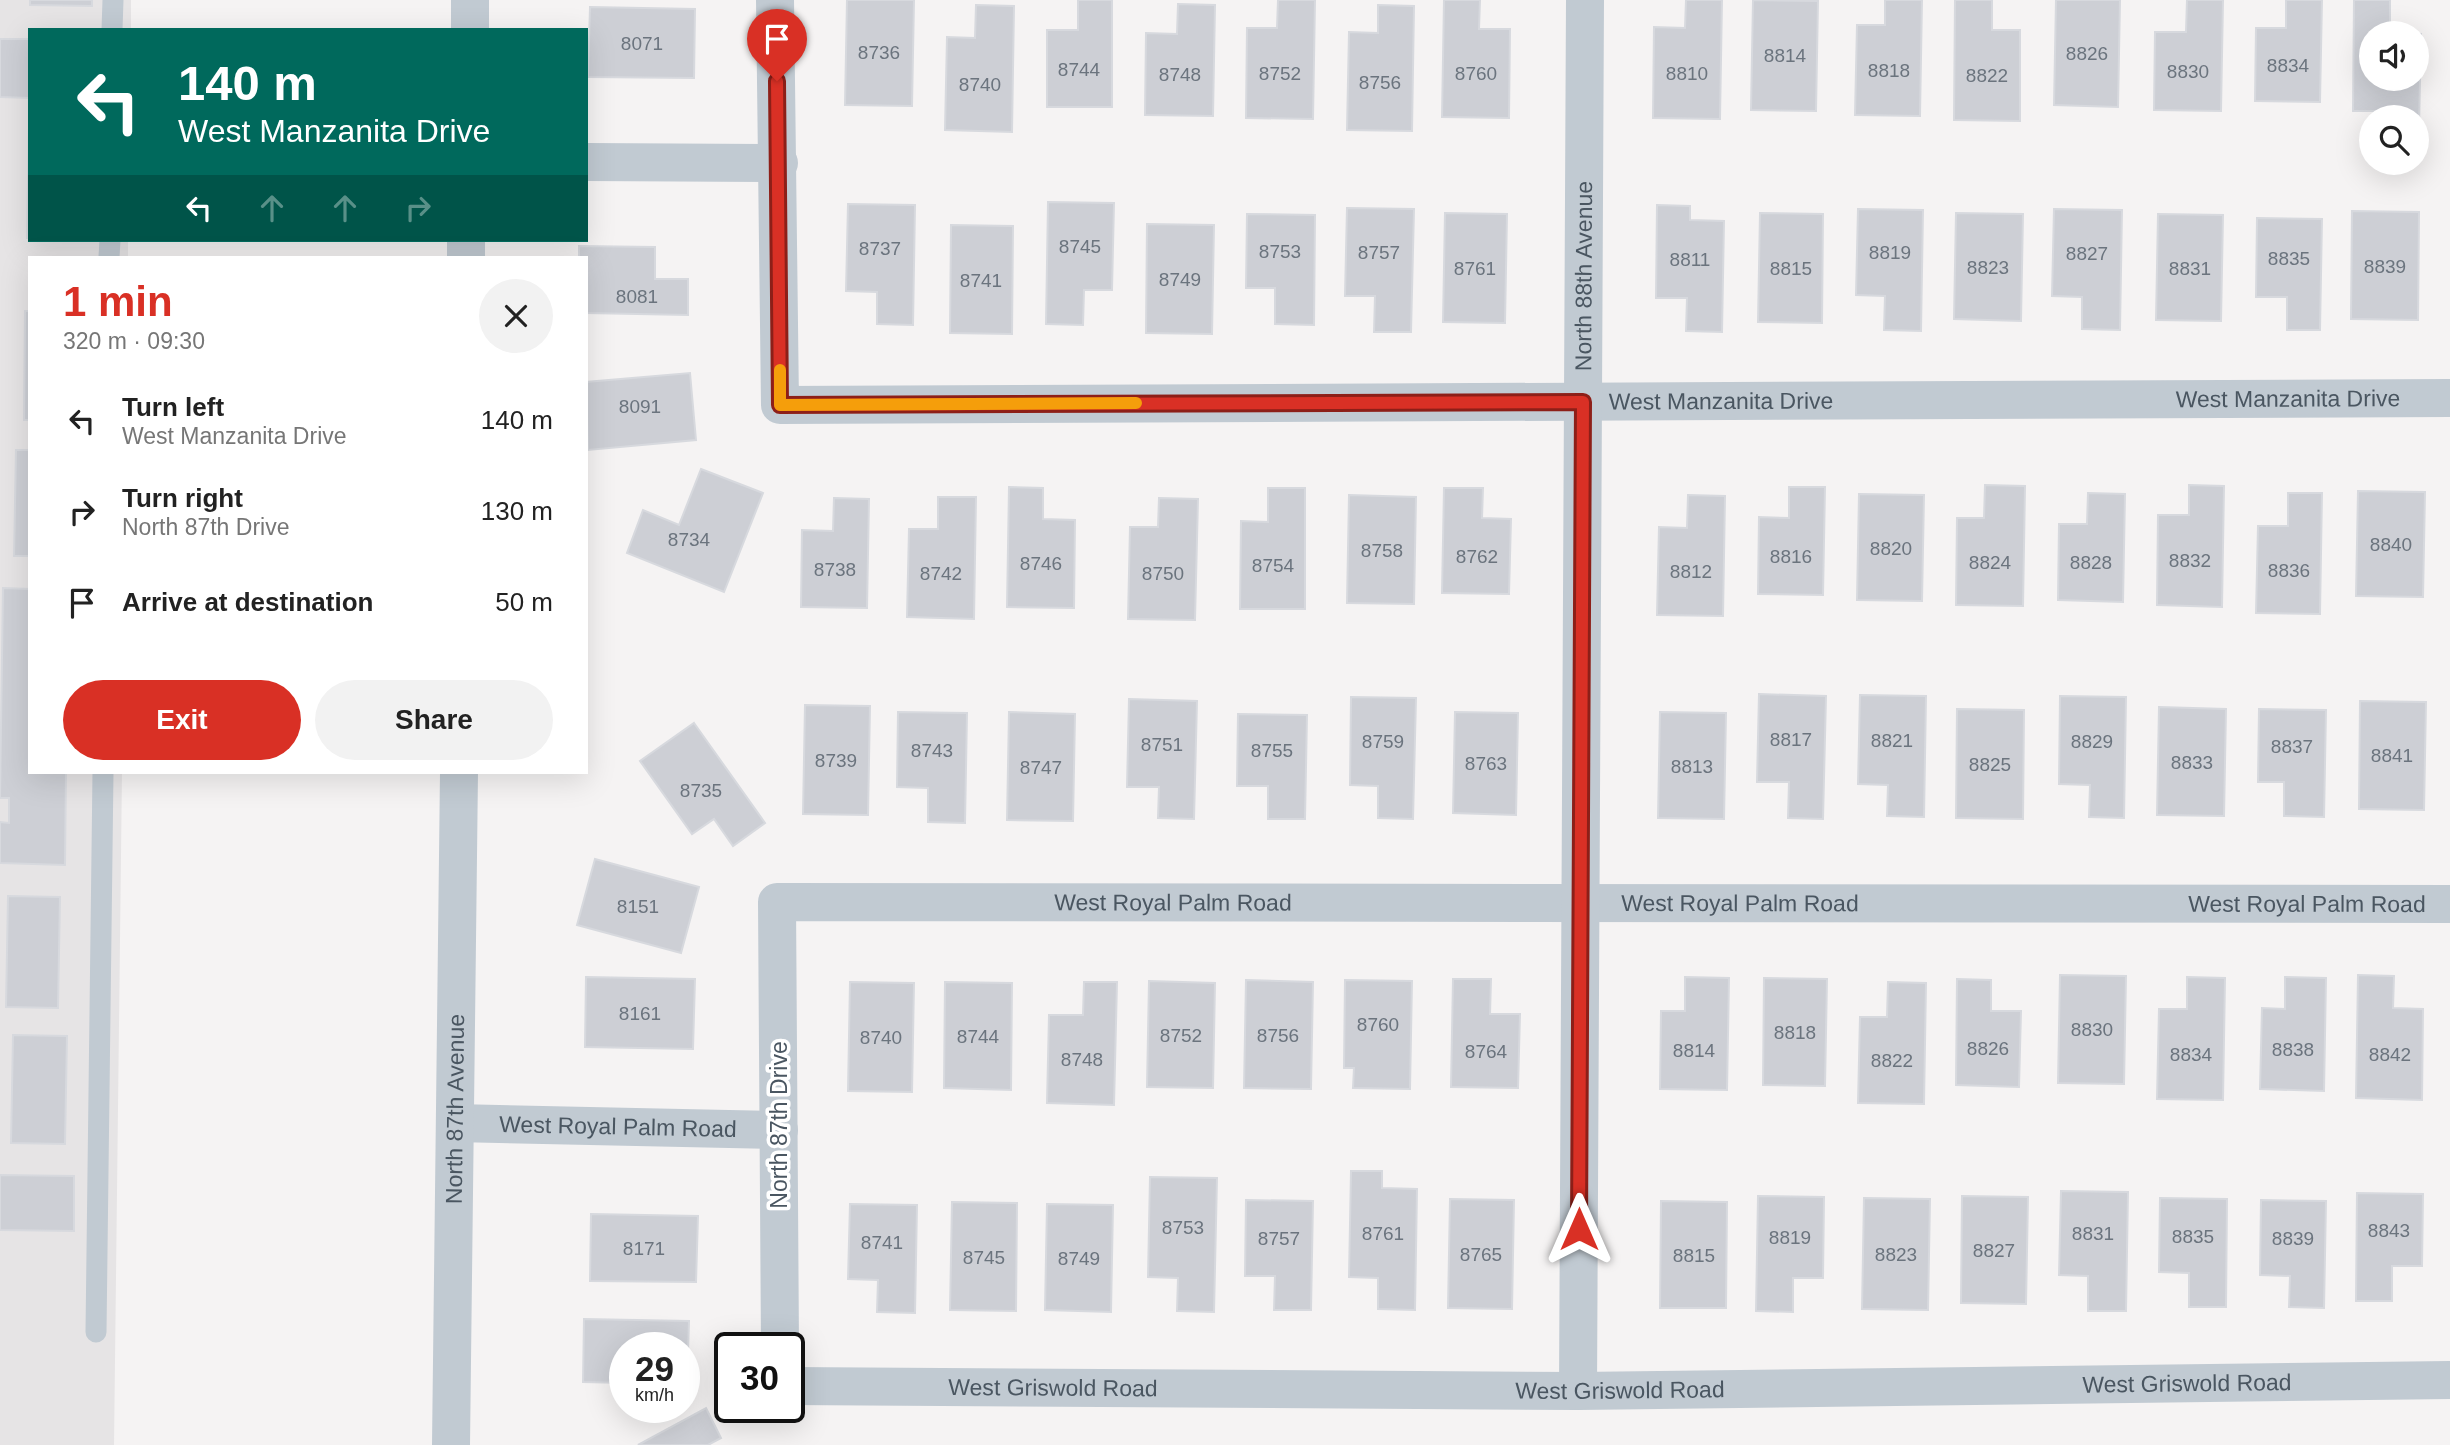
<!DOCTYPE html>
<html lang="en">
<head>
<meta charset="utf-8">
<style>
  body { margin:0; font-family:Helvetica,sans-serif; background:#f2f2f2; color:#222; height:100vh; display:flex; flex-direction:column; font-size:26px; white-space:nowrap }
  * { box-sizing:border-box; margin:0 }
  p { font-size:23px; color:#767676 }
  .icon { flex:none; width:38px; height:38px; fill:none; stroke:currentColor; stroke-width:2; stroke-linecap:round; stroke-linejoin:round }
  .map { position:relative; flex:1; overflow:hidden }
  .panel { position:absolute; left:28px; top:256px; width:560px; height:518px; display:flex; flex-direction:column; background:#fff; border-radius:0px; box-shadow:0 7px 28px #0002 }
  .panel>* { flex:none }
  .guide { position:absolute; left:28px; top:28px; width:560px; height:214px; border-radius:0px; box-shadow:0 7px 28px #0002; background:#00695c; color:#fff; overflow:hidden }
  .fabs { position:absolute; left:2359px; top:21px; display:grid; gap:14px }
  .fabs a { display:grid; place-items:center; width:70px; height:70px; border-radius:50%; background:#fff; box-shadow:0 7px 28px #0002; font-size:35px }
  .speed { position:absolute; left:609px; top:1332px; display:flex; gap:14px; font-size:35px; font-weight:700; text-align:center }
  .speed>* { display:grid; place-content:center; width:91px; height:91px; border-radius:50%; background:#fff; box-shadow:0 7px 28px #0002; line-height:1 }
  .speed small { font-size:18px; font-weight:400 }
  .speed .limit { border:4px solid #111; border-radius:10px; background:#fff; color:#111 }
  .pin { position:absolute; display:grid; place-items:center; width:60px; height:60px; color:#fff; margin:-72px -30px; border-radius:50% 50% 50% 0; rotate:-45deg; box-shadow:0 0 7px #0007 }
  .pin .icon { rotate:45deg }
  .me { position:absolute; width:77px; margin:-38px; rotate:0deg; stroke-linejoin:round; filter:drop-shadow(0 0 5px #0008) }
  .turn { display:flex; align-items:center; gap:24px; height:147px; padding:0 35px; font-size:32px }
  .turn .icon { width:91px; height:91px; stroke-width:2.5 }
  .turn b { display:block; font-size:49px; line-height:60px }
  .lanes { display:flex; align-items:center; height:66px; padding:0 35px; background:#0003; justify-content:center; gap:35px; direction:ltr }
  .lanes .off { opacity:.35 }
  .round { display:grid; place-items:center; flex:none; width:74px; height:74px; border-radius:37px; background:#f2f2f2 }
  .overview { display:flex; align-items:center; justify-content:space-between; height:119px; padding:0 35px }
  h1 { font-size:42px; font-weight:700; line-height:52px; color:#d93025 }
  .button { display:flex; gap:14px; margin-top:auto; padding:14px 35px }
  .button a { flex:1; height:80px; border-radius:42px; background:#d93025; color:#fff; font-size:28px; font-weight:700; line-height:80px; text-align:center }
  .button a+a { background:#f2f2f2; color:#222 }
  ul { padding:0; list-style:none }
  li { display:flex; align-items:center; gap:21px; height:91px; padding:0 35px }
  li div { flex:1 }
  li b { display:block; font-size:26px }
  li em { font-style:normal }
  .map>svg:first-child { display:block }
  .education { fill:#e6e4e5 }
  .building { fill:#cdcfd5; stroke:#d7d9de; stroke-width:2 }
  .lines { fill:none; stroke-linecap:round; stroke-linejoin:round }
  .service { stroke:#c1cad2; stroke-width:21 }
  .minor { stroke:#c1cad2; stroke-width:38 }
  .tertiary { stroke:#c1cad2; stroke-width:38 }
  .route-casing { stroke:#8d1f18; stroke-width:18 }
  .route { stroke:#d93025; stroke-width:12 }
  .slow { stroke:#f59e0b; stroke-width:12 }
  .labels { text-anchor:middle; stroke-width:7; stroke-linejoin:round; paint-order:stroke }
  .number-label { font-size:19px; fill:#6b747e }
  .street-label { font-size:23px; fill:#4a5661; stroke:#fff }
</style>
</head>
<body>
<div class="map">
<svg width="2450" height="1445" viewBox="0 0 2450 1445">
  <rect width="100%" height="100%" fill="#f5f3f3"/>
  <!-- education -->
  <path class="education" d="M0 0H131V30H30V240H128V257H30V772H122L114 1445H0Z"/>
  <!-- building -->
  <g class="building">
    <path d="M30 0H92V6L30 5Z"/>
    <path d="M847 0H914L912 106 845 105Z"/>
    <path d="M1078 0H1112V107H1047V30H1078Z"/>
    <path d="M1278 0H1315L1313 119 1246 118 1247 28H1277Z"/>
    <path d="M1444 0H1480L1479 29H1510L1509 118 1442 117Z"/>
    <path d="M1686 0H1722L1720 119 1653 118 1654 27 1685 28Z"/>
    <path d="M1753 0 1818 1 1816 111 1751 110Z"/>
    <path d="M1885 0H1922L1920 116 1855 115 1857 25H1885Z"/>
    <path d="M1955 0H1992V30H2020V121L1954 120Z"/>
    <path d="M2056 0H2120L2118 107 2054 105Z"/>
    <path d="M2187 0H2223L2221 111 2154 110 2155 32H2186Z"/>
    <path d="M2286 0H2322L2320 102 2255 101 2256 28H2286Z"/>
    <path d="M2354 0H2390V33H2371V79H2417V34H2421L2419 128 2417 117H2375V111H2353Z"/>
    <path d="M1178 4 1215 5 1213 116 1145 115 1146 33 1177 34Z"/>
    <path d="M976 5 1014 6 1012 132 945 130 947 37 975 38Z"/>
    <path d="M1378 5 1414 6 1412 131 1347 130 1349 32 1378 33Z"/>
    <path d="M590 7 695 9 694 78 588 77Z"/>
    <path d="M0 39H30V98L0 97Z"/>
    <path d="M29 128H30V238H27Z"/>
    <path d="M1048 202 1114 203 1112 290H1084L1083 325 1046 324Z"/>
    <path d="M848 204 915 205 913 325 877 324V292L846 291Z"/>
    <path d="M1657 205 1690 206V220L1724 221 1722 332 1686 331 1687 298H1656Z"/>
    <path d="M1347 208 1414 209 1411 332H1374L1375 296H1345Z"/>
    <path d="M1858 209 1923 210 1921 331 1884 330 1885 296 1856 295Z"/>
    <path d="M2054 209 2122 210 2120 330 2082 329V297L2052 296Z"/>
    <path d="M2352 211 2419 212 2418 320 2351 319Z"/>
    <path d="M1445 213 1507 214 1505 323 1443 322Z"/>
    <path d="M1760 213 1823 214 1822 323 1758 322Z"/>
    <path d="M1956 213 2023 214 2021 321 1954 319Z"/>
    <path d="M1247 214 1315 215 1314 325 1275 324V288H1246Z"/>
    <path d="M2158 214 2223 215 2221 321 2156 320Z"/>
    <path d="M2257 218 2322 219 2320 330H2287V297H2256Z"/>
    <path d="M1147 224 1214 225 1212 334 1146 333Z"/>
    <path d="M951 225 1013 226 1012 334 950 333Z"/>
    <path d="M579 246 655 247V279H688V315L586 313V257H579Z"/>
    <path d="M25 311H30V420H24Z"/>
    <path d="M690 373 696 440 588 450 586 382Z"/>
    <path d="M16 450H30V556H14Z"/>
    <path d="M701 469 763 493 724 592 627 553 643 510 679 525Z"/>
    <path d="M1985 485 2025 486 2023 606 1956 605 1957 518H1984Z"/>
    <path d="M2189 485 2224 486 2222 607 2157 605 2158 515H2189Z"/>
    <path d="M1009 487 1043 488V519L1075 520 1074 608 1007 607Z"/>
    <path d="M1789 487H1825L1823 595 1758 594 1759 517 1789 518Z"/>
    <path d="M1268 488H1305V609H1240L1241 521 1268 522Z"/>
    <path d="M1444 488H1483L1482 518 1511 519 1509 594 1442 593Z"/>
    <path d="M2358 491 2425 492 2423 597 2356 596Z"/>
    <path d="M2088 493 2125 494 2123 602 2058 600 2059 524H2087Z"/>
    <path d="M2288 493H2322L2320 614 2256 613 2258 526H2288Z"/>
    <path d="M1859 494 1924 495 1922 601 1857 600Z"/>
    <path d="M1349 495 1416 497 1414 604 1347 603Z"/>
    <path d="M1688 495 1725 496 1723 616 1657 615 1659 527 1687 528Z"/>
    <path d="M938 497H976L974 619 907 617 909 529H938Z"/>
    <path d="M834 498 869 499 867 608 801 607 802 530 833 531Z"/>
    <path d="M1159 498 1198 499 1195 620 1128 619 1130 527H1158Z"/>
    <path d="M3 588 30 589V772H66L65 865 0 863V822L9 823V798H0Z"/>
    <path d="M1759 694 1826 696 1823 819 1788 818 1789 782H1757Z"/>
    <path d="M1860 695 1926 696 1924 817 1887 816 1888 785 1858 784Z"/>
    <path d="M2060 696 2126 697 2124 818 2089 817 2090 785 2059 784Z"/>
    <path d="M1351 697 1416 698 1413 819 1378 818V786L1350 785Z"/>
    <path d="M1129 699 1197 701 1194 819 1158 818 1159 787H1127Z"/>
    <path d="M2360 701 2426 702 2424 810 2359 809Z"/>
    <path d="M805 705 870 706 868 815 803 814Z"/>
    <path d="M2159 707 2226 709 2224 816 2157 815Z"/>
    <path d="M1957 709 2024 710 2023 819 1956 818Z"/>
    <path d="M2259 709 2326 710 2324 817 2284 816V782H2258Z"/>
    <path d="M898 712 967 713 965 823 928 822V788L897 787Z"/>
    <path d="M1009 712 1075 714 1073 821 1007 820Z"/>
    <path d="M1455 712 1518 713 1516 815 1453 813Z"/>
    <path d="M1660 712 1726 713 1724 819 1658 818Z"/>
    <path d="M1238 714 1307 715 1305 819H1268V786H1237Z"/>
    <path d="M694 723 765 823 733 846 714 819 692 834 640 761Z"/>
    <path d="M595 859 699 887 681 953 577 925Z"/>
    <path d="M8 896 60 897 58 1008 6 1007Z"/>
    <path d="M2060 975 2126 976 2124 1084 2058 1083Z"/>
    <path d="M2358 975 2394 976 2393 1008 2423 1009 2422 1100 2356 1098Z"/>
    <path d="M586 977 695 979 693 1049 585 1047Z"/>
    <path d="M1685 977 1729 978 1727 1090 1660 1089 1661 1011H1685Z"/>
    <path d="M2187 977 2225 978 2223 1100 2157 1099 2159 1009H2187Z"/>
    <path d="M2285 977 2326 978 2324 1091 2260 1089 2262 1008 2285 1009Z"/>
    <path d="M1764 978 1827 979 1825 1086 1763 1085Z"/>
    <path d="M1453 979H1491L1490 1014H1520L1518 1088 1451 1087Z"/>
    <path d="M1957 979 1991 980V1011H2021L2019 1087 1956 1085Z"/>
    <path d="M1246 980 1313 982 1311 1089 1244 1088Z"/>
    <path d="M1345 980 1412 981 1410 1089 1353 1088 1354 1068H1344Z"/>
    <path d="M1149 981 1215 983 1213 1088 1147 1087Z"/>
    <path d="M850 982 914 983 912 1092 848 1091Z"/>
    <path d="M945 982 1012 983 1011 1090 944 1088Z"/>
    <path d="M1084 982H1117L1114 1105 1047 1103 1049 1015H1083Z"/>
    <path d="M1888 982 1926 983 1924 1104 1858 1103 1860 1017H1887Z"/>
    <path d="M13 1035 67 1036 65 1144 11 1143Z"/>
    <path d="M1351 1171H1382V1188L1417 1189 1415 1310 1378 1309V1278L1349 1277Z"/>
    <path d="M0 1175 74 1176V1231L0 1230Z"/>
    <path d="M1150 1177 1217 1178 1214 1312 1177 1311 1178 1278 1148 1277Z"/>
    <path d="M2061 1191 2128 1192 2126 1311H2088V1276L2059 1275Z"/>
    <path d="M2357 1193 2423 1194 2422 1266H2392V1301H2356Z"/>
    <path d="M1758 1196 1824 1197 1823 1278H1793V1312L1756 1311Z"/>
    <path d="M1962 1196 2028 1197 2026 1304 1961 1303Z"/>
    <path d="M1864 1198 1930 1199 1928 1310 1862 1309Z"/>
    <path d="M2160 1198 2227 1199 2226 1307H2189V1273L2159 1272Z"/>
    <path d="M1450 1199 1514 1200 1512 1309 1448 1308Z"/>
    <path d="M1246 1200 1313 1201 1311 1310H1274L1275 1276H1245Z"/>
    <path d="M2261 1200 2326 1201 2324 1308 2289 1307 2290 1276 2260 1275Z"/>
    <path d="M1661 1201 1727 1202 1726 1308H1660Z"/>
    <path d="M952 1202 1017 1203 1016 1311 950 1310Z"/>
    <path d="M850 1204 917 1205 915 1313 877 1312 878 1280 848 1279Z"/>
    <path d="M1047 1204 1113 1205 1111 1312 1045 1310Z"/>
    <path d="M591 1214 698 1216 696 1282 590 1281Z"/>
    <path d="M584 1319 689 1321 687 1384H684V1348H625V1383L583 1382Z"/>
    <path d="M706 1408 721 1438 708 1445H638Z"/>
  </g>
  <g class="lines">
    <!-- service -->
    <g class="service">
      <path d="M112 30 113 0"/>
      <path d="M109 257 110 240"/>
      <path d="M96 1332 103 772"/>
    </g>
    <!-- minor -->
    <g class="minor">
      <path id="s1" d="M775 0 780 405 2450 398"/>
      <path d="M586 162 779 163"/>
      <path id="s2" d="M455 1123 779 1130"/>
      <path id="s3" d="M780 1348 777 902 2450 904"/>
      <path id="s4" d="M789 1386 1578 1391 2450 1380"/>
      <path id="s5" d="M1578 1391 1585 0"/>
    </g>
    <!-- tertiary -->
    <g class="tertiary">
      <path d="M470 30V0"/>
      <path d="M466 257V240"/>
      <path id="s6" d="M451 1445 459 772"/>
    </g>
  </g>
  <g class="lines">
    <!-- route casing -->
    <g class="route-casing">
      <path id="route" d="M777 81 780 405 1583 402 1579 1229"/>
    </g>
    <!-- route -->
    <use href="#route" class="route"/>
    <!-- slow -->
    <path class="slow" d="M780 370V405L1136 403"/>
  </g>
  <g class="labels">
    <!-- number labels -->
    <g class="number-label">
      <text x="642" y="50">8071</text>
      <text x="879" y="59">8736</text>
      <text x="2087" y="60">8826</text>
      <text x="1785" y="62">8814</text>
      <text x="2288" y="72">8834</text>
      <text x="1079" y="76">8744</text>
      <text x="1889" y="77">8818</text>
      <text x="2188" y="78">8830</text>
      <text x="1280" y="80">8752</text>
      <text x="1476" y="80">8760</text>
      <text x="1687" y="80">8810</text>
      <text x="1180" y="81">8748</text>
      <text x="1987" y="82">8822</text>
      <text x="1380" y="89">8756</text>
      <text x="980" y="91">8740</text>
      <text x="1080" y="253">8745</text>
      <text x="880" y="255">8737</text>
      <text x="1280" y="258">8753</text>
      <text x="1379" y="259">8757</text>
      <text x="1890" y="259">8819</text>
      <text x="2087" y="260">8827</text>
      <text x="2289" y="265">8835</text>
      <text x="1690" y="266">8811</text>
      <text x="2385" y="273">8839</text>
      <text x="1988" y="274">8823</text>
      <text x="1475" y="275">8761</text>
      <text x="1791" y="275">8815</text>
      <text x="2190" y="275">8831</text>
      <text x="1180" y="286">8749</text>
      <text x="981" y="287">8741</text>
      <text x="637" y="303">8081</text>
      <text x="640" y="413">8091</text>
      <text x="689" y="546">8734</text>
      <text x="2391" y="551">8840</text>
      <text x="1891" y="555">8820</text>
      <text x="1382" y="557">8758</text>
      <text x="1477" y="563">8762</text>
      <text x="1791" y="563">8816</text>
      <text x="2190" y="567">8832</text>
      <text x="1990" y="569">8824</text>
      <text x="2091" y="569">8828</text>
      <text x="1041" y="570">8746</text>
      <text x="1273" y="572">8754</text>
      <text x="835" y="576">8738</text>
      <text x="2289" y="577">8836</text>
      <text x="1691" y="578">8812</text>
      <text x="941" y="580">8742</text>
      <text x="1163" y="580">8750</text>
      <text x="1791" y="746">8817</text>
      <text x="1892" y="747">8821</text>
      <text x="1383" y="748">8759</text>
      <text x="2092" y="748">8829</text>
      <text x="1162" y="751">8751</text>
      <text x="2292" y="753">8837</text>
      <text x="932" y="757">8743</text>
      <text x="1272" y="757">8755</text>
      <text x="2392" y="762">8841</text>
      <text x="836" y="767">8739</text>
      <text x="2192" y="769">8833</text>
      <text x="1486" y="770">8763</text>
      <text x="1990" y="771">8825</text>
      <text x="1692" y="773">8813</text>
      <text x="1041" y="774">8747</text>
      <text x="701" y="797">8735</text>
      <text x="638" y="913">8151</text>
      <text x="640" y="1020">8161</text>
      <text x="1378" y="1031">8760</text>
      <text x="2092" y="1036">8830</text>
      <text x="1795" y="1039">8818</text>
      <text x="1181" y="1042">8752</text>
      <text x="1278" y="1042">8756</text>
      <text x="978" y="1043">8744</text>
      <text x="881" y="1044">8740</text>
      <text x="1988" y="1055">8826</text>
      <text x="2293" y="1056">8838</text>
      <text x="1694" y="1057">8814</text>
      <text x="1486" y="1058">8764</text>
      <text x="2191" y="1061">8834</text>
      <text x="2390" y="1061">8842</text>
      <text x="1082" y="1066">8748</text>
      <text x="1892" y="1067">8822</text>
      <text x="1183" y="1234">8753</text>
      <text x="2389" y="1237">8843</text>
      <text x="1383" y="1240">8761</text>
      <text x="2093" y="1240">8831</text>
      <text x="2193" y="1243">8835</text>
      <text x="1790" y="1244">8819</text>
      <text x="1279" y="1245">8757</text>
      <text x="2293" y="1245">8839</text>
      <text x="882" y="1249">8741</text>
      <text x="644" y="1255">8171</text>
      <text x="1994" y="1257">8827</text>
      <text x="1481" y="1261">8765</text>
      <text x="1896" y="1261">8823</text>
      <text x="1694" y="1262">8815</text>
      <text x="984" y="1264">8745</text>
      <text x="1079" y="1265">8749</text>
    </g>
    <!-- street labels -->
    <g class="street-label">
      <text dy="8" stroke="none"><textPath href="#s5" startOffset="1115">North 88th Avenue</textPath></text>
      <text dy="8" stroke="none"><textPath href="#s1" startOffset="1913">West Manzanita Drive</textPath></text>
      <text dy="8" stroke="none"><textPath href="#s1" startOffset="1346">West Manzanita Drive</textPath></text>
      <text dy="8" stroke="none"><textPath href="#s3" startOffset="842">West Royal Palm Road</textPath></text>
      <text dy="8" stroke="none"><textPath href="#s3" startOffset="1409">West Royal Palm Road</textPath></text>
      <text dy="8" stroke="none"><textPath href="#s3" startOffset="1976">West Royal Palm Road</textPath></text>
      <text dy="8" stroke="none"><textPath href="#s6" startOffset="336">North 87th Avenue</textPath></text>
      <text transform="translate(779 1125) rotate(-90)" y="8">North 87th Drive</text>
      <text dy="8" stroke="none"><textPath href="#s2" startOffset="163">West Royal Palm Road</textPath></text>
      <text dy="8" stroke="none"><textPath href="#s4" startOffset="1398">West Griswold Road</textPath></text>
      <text dy="8" stroke="none"><textPath href="#s4" startOffset="264">West Griswold Road</textPath></text>
      <text dy="8" stroke="none"><textPath href="#s4" startOffset="831">West Griswold Road</textPath></text>
    </g>
  </g>
</svg>
<div class="fabs">
<a><svg class="icon" aria-label="sound" viewBox="0 0 24 24"><path d="M4 9h4l5-4v14l-5-4H4zM17 9q2 3 0 6"/></svg></a>
<a><svg class="icon" aria-label="search" viewBox="0 0 24 24"><circle cx="10" cy="10" r="6"/><path d="M15 15l6 6"/></svg></a>
</div>
<div class="speed"><div>29<small>km/h</small></div><div class="limit">30</div></div>
<div class="pin" style="left:777px;top:81px;background:#d93025"><svg class="icon" aria-label="arrive" viewBox="0 0 24 24"><path d="M6 21V4h12l-3 4 3 4H6"/></svg></div>
<svg class="me" style="left:1579px;top:1229px" viewBox="-20 -20 40 40"><path d="M0-17L14 15 0 8-14 15z" fill="#d93025" stroke="#fff" stroke-width="4"/></svg>
<div class="guide">
<div class="turn"><svg class="icon" aria-label="left" viewBox="0 0 24 24"><path d="M17 20v-9H6M10 6l-5 5 5 5"/></svg><div><b>140 m</b>West Manzanita Drive</div></div>
<div class="lanes"><svg class="icon" aria-label="left" viewBox="0 0 24 24"><path d="M17 20v-9H6M10 6l-5 5 5 5"/></svg><svg class="icon off" aria-label="ahead" viewBox="0 0 24 24"><path d="M12 20V5M6 11l6-6 6 6"/></svg><svg class="icon off" aria-label="ahead" viewBox="0 0 24 24"><path d="M12 20V5M6 11l6-6 6 6"/></svg><svg class="icon off" aria-label="right" viewBox="0 0 24 24"><path d="M7 20v-9h11M14 6l5 5-5 5"/></svg></div>
</div>
<section class="panel">
<div class="overview"><div><h1>1 min</h1><p>320 m · 09:30</p></div><a class="round"><svg class="icon" aria-label="close" viewBox="0 0 24 24"><path d="M6 6l12 12M18 6L6 18"/></svg></a></div>
<ul>
<li><svg class="icon" aria-label="left" viewBox="0 0 24 24"><path d="M17 20v-9H6M10 6l-5 5 5 5"/></svg><div><b>Turn left</b><p>West Manzanita Drive</p></div><em>140 m</em></li>
<li><svg class="icon" aria-label="right" viewBox="0 0 24 24"><path d="M7 20v-9h11M14 6l5 5-5 5"/></svg><div><b>Turn right</b><p>North 87th Drive</p></div><em>130 m</em></li>
<li><svg class="icon" aria-label="arrive" viewBox="0 0 24 24"><path d="M6 21V4h12l-3 4 3 4H6"/></svg><div><b>Arrive at destination</b></div><em>50 m</em></li>
</ul>
<div class="button"><a>Exit</a><a>Share</a></div>
</section>
</div>
</body>
</html>
